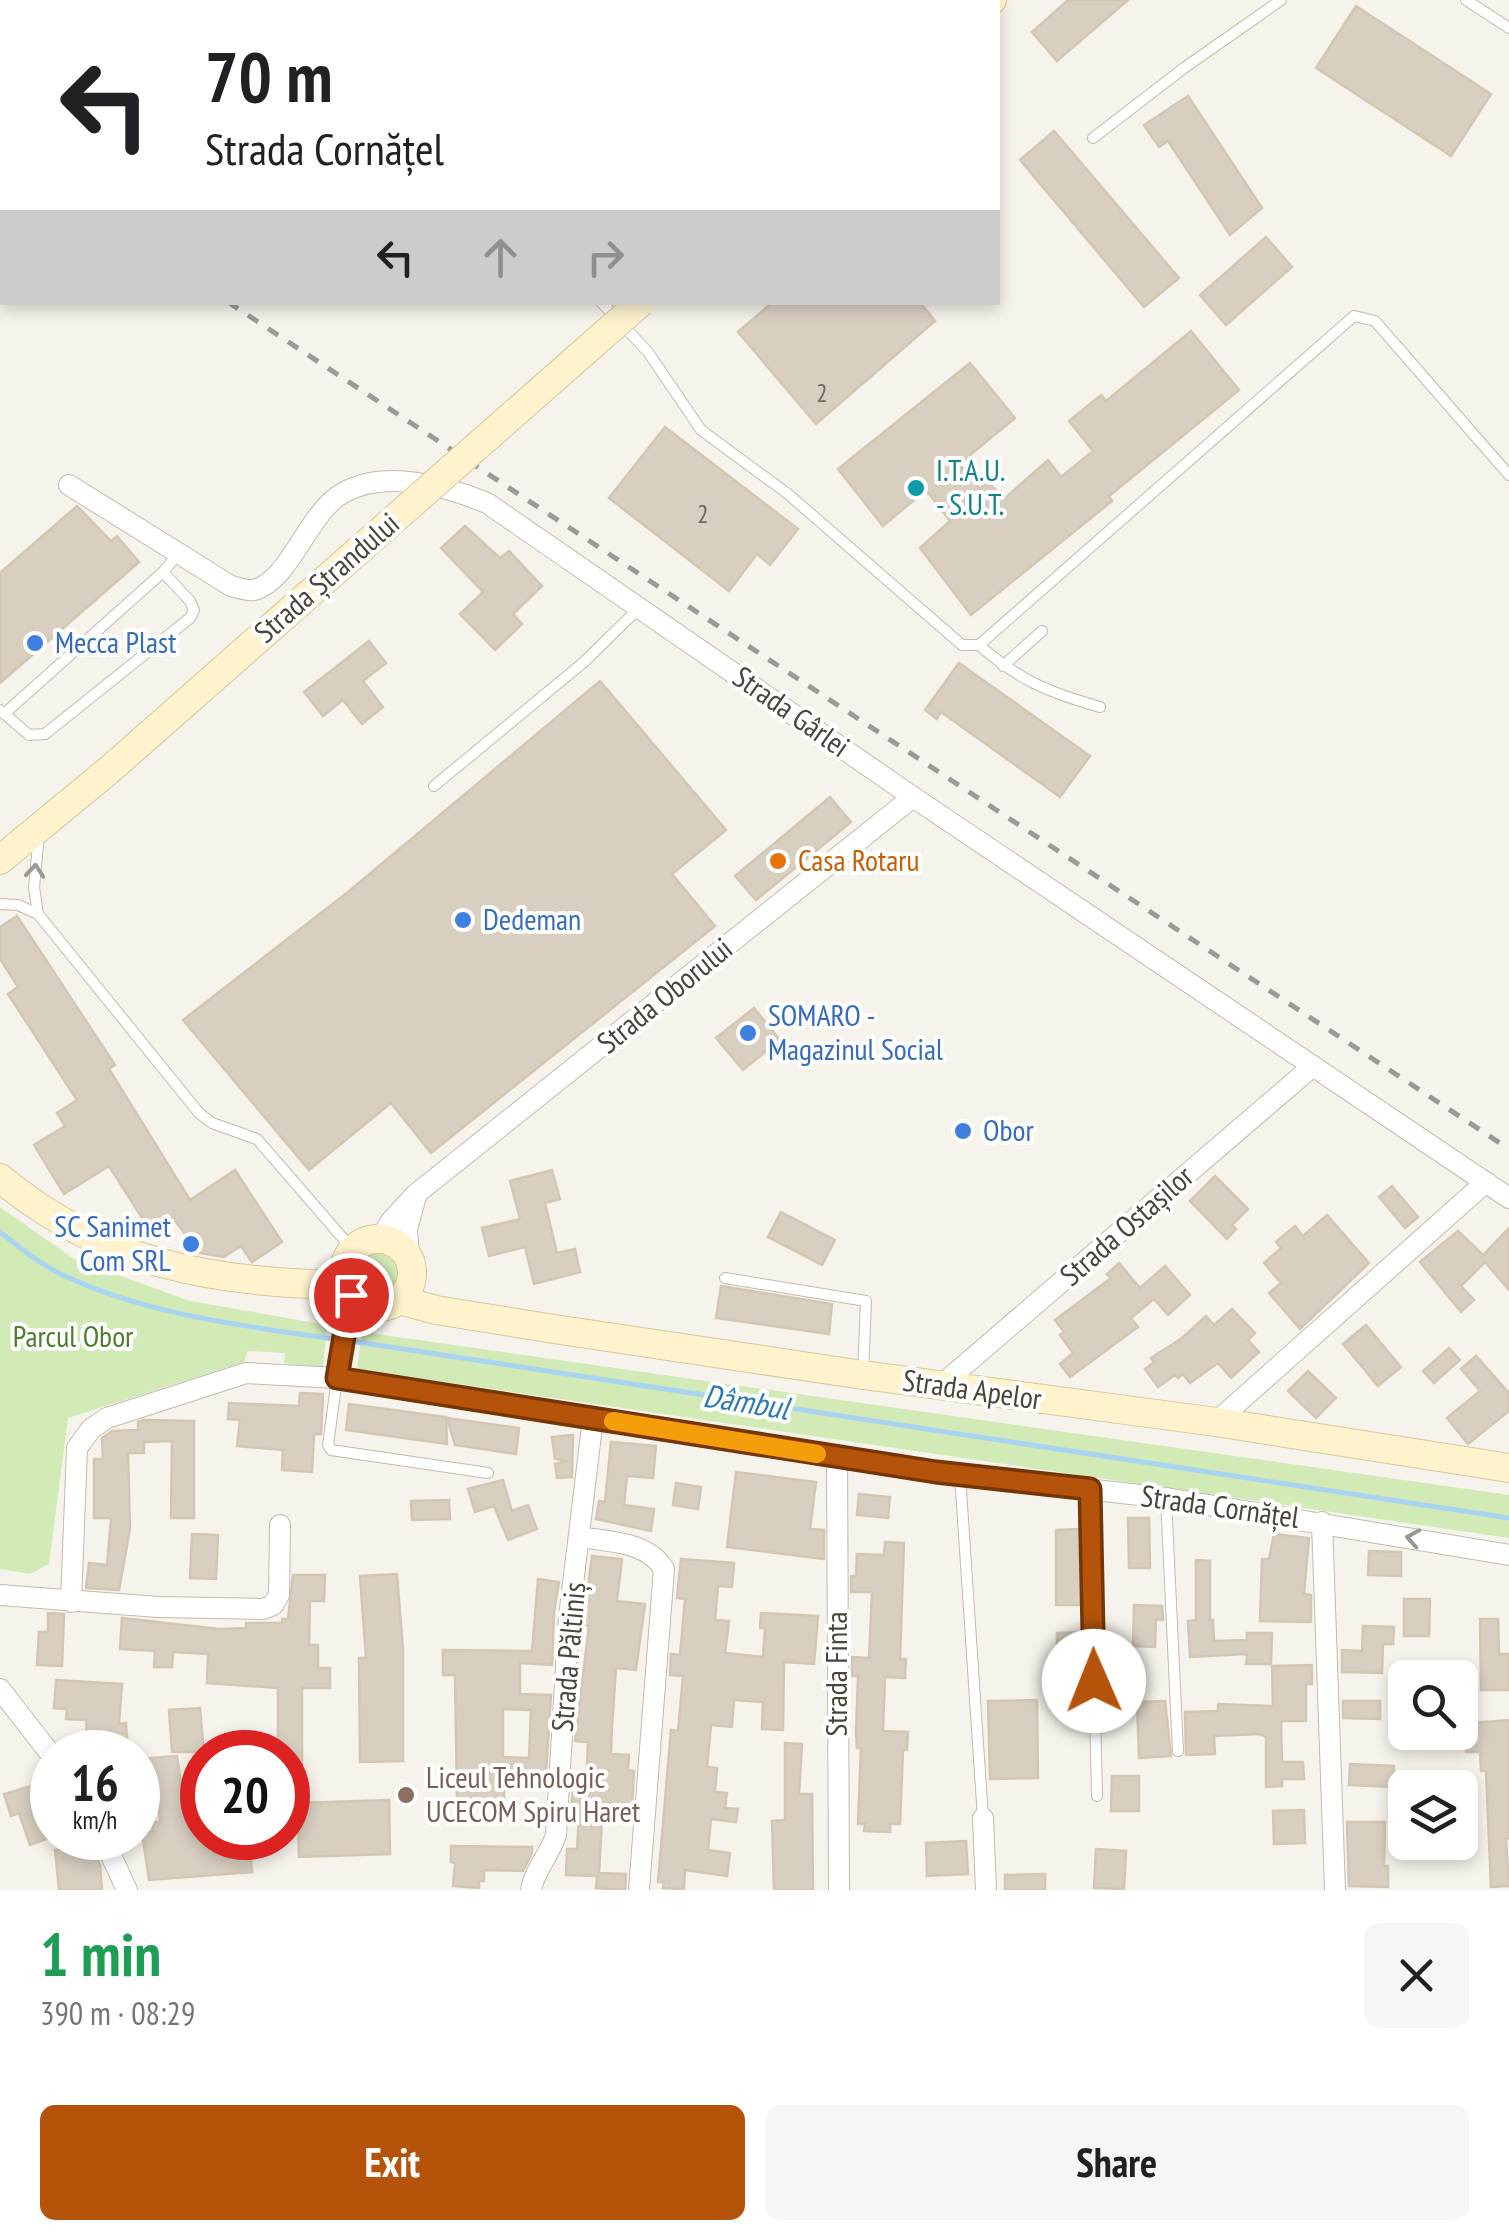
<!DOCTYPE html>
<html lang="en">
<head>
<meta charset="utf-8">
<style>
  body { margin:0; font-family:"PT Sans Narrow",sans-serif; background:#f6f6f6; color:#202124; height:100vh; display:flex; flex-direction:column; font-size:38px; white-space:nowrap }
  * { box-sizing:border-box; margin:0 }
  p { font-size:32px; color:#757577 }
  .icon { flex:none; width:55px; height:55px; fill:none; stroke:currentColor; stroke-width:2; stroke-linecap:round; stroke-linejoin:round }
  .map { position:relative; height:1890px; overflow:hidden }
  .panel { display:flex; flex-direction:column; background:#fff; flex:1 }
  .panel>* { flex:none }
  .guide { position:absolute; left:0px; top:0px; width:1000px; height:305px; box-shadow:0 5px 15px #0003; background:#fff; color:#202124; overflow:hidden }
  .controls { position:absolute; left:1388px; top:1660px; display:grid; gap:20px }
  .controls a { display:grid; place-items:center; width:90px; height:90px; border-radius:15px; background:#fff; box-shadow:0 5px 15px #0003; font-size:50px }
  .speed { position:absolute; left:30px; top:1730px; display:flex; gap:20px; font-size:50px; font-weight:700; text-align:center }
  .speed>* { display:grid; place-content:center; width:130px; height:130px; border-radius:50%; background:#fff; box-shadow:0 5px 15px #0003; line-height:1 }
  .speed small { font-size:25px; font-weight:400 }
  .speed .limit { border:15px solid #d22; background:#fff; color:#111 }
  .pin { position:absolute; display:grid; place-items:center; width:85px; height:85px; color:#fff; margin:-42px; border:5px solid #fff; border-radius:50%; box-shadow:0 2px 10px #0007 }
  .me { position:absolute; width:110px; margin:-55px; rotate:359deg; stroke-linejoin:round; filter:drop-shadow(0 0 8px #0008) }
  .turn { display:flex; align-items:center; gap:35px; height:210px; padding:0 40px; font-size:45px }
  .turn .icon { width:130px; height:130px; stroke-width:2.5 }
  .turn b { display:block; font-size:70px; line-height:85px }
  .lanes { display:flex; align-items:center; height:95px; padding:0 40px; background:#0003; justify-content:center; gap:50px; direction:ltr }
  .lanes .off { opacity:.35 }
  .round { display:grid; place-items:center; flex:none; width:105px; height:105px; border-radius:15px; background:#f6f6f6 }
  .head { display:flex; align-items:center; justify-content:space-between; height:170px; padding:0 40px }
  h1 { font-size:60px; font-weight:700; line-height:75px; color:#1e9e55 }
  .button { display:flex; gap:20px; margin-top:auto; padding:20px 40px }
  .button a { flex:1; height:115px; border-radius:15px; background:#b45309; color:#fff; font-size:40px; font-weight:700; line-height:115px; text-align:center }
  .button a+a { background:#f6f6f6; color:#202124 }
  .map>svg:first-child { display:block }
  .green { fill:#d2eab5 }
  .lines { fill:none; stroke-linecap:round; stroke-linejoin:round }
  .stream { stroke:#a9d4f2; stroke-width:5 }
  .building { fill:#d8cfc1; stroke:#d3c7b4; stroke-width:2.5; fill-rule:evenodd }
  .lane-casing { stroke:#c2bbae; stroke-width:12 }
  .street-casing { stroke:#c2bbae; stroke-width:22 }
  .secondary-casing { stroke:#d6c79b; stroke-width:30 }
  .lane { stroke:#fff; stroke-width:10 }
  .street { stroke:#fff; stroke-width:20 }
  .secondary { stroke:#fff3cd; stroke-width:28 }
  .rail { stroke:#9a9a9a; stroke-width:5; stroke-dasharray:12 12; stroke-linecap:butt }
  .secondary-bridge-casing { stroke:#d6c79b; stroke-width:30; stroke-linecap:butt }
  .secondary-bridge { stroke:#fff3cd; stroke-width:28 }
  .oneway { stroke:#9c9892 }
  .route-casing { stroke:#753606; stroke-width:25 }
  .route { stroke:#b45309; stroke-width:18 }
  .slow { stroke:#f59e0b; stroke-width:18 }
  .culture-dot { fill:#0f9aa8; stroke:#fff; stroke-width:4 }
  .shop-dot { fill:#3f7fe0; stroke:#fff; stroke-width:4 }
  .food-dot { fill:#e8710a; stroke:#fff; stroke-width:4 }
  .education-dot { fill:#8d6e63; stroke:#fff; stroke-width:4 }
  .labels { text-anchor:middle; stroke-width:8; stroke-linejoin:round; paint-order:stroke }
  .number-label { font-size:25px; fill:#6e675b }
  .culture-label { font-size:30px; fill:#0d838f; stroke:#fff; text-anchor:start }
  .street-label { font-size:30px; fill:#4b4439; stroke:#fff }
  .shop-label { font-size:30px; fill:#366cbe; stroke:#fff; text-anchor:start }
  .food-label { font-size:30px; fill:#c56008; stroke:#fff; text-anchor:start }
  .park-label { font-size:30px; fill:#4a7f2a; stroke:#fff }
  .education-label { font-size:30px; fill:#785e54; stroke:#fff; text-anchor:start }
  .water-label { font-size:32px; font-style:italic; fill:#2e7ab2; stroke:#fff }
</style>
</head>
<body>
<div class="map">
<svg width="1509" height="1890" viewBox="0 0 1509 1890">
  <rect width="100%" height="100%" fill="#f6f3ec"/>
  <!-- green -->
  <g class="green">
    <path d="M0 1207 74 1259 190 1301 327 1325 323 1368 284 1363 285 1353 248 1351 244 1362 68 1418 49 1564 30 1574 0 1569Z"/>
    <circle cx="378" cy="1273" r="21"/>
    <path d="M362 1332 1509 1495V1538L357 1369Z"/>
  </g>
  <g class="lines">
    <!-- stream -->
    <g class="stream">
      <path d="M0 1232C19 1247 41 1265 63 1275 149 1316 247 1326 340 1340"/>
      <path d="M351 1341 1509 1518"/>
    </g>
  </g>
  <!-- building -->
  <g class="building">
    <path d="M1068 0H1128L1057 61 1032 32Z"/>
    <path d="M1356 6 1491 94 1451 156 1316 68Z"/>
    <path d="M1188 96 1262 208 1230 235 1168 141 1159 147 1144 125Z"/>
    <path d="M1054 131 1179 278 1144 307 1020 160Z"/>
    <path d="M1266 237 1292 267 1226 325 1200 295Z"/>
    <path d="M773 302H920L935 321 816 424 738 332Z"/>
    <path d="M1191 331 1239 390 1109 496 1112 501 971 615 920 548 950 521 926 490 883 526 838 469 970 363 1015 418 959 464 980 489 987 481 1004 499 1048 460 1061 477 1093 451 1069 421 1101 395 1106 401Z"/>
    <path d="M665 427 798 529 770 565 757 554 729 591 609 498Z"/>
    <path d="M77 506 111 541 117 536 139 562 0 683V573Z"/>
    <path d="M465 526 500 558 509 551 542 586 513 614 522 624 495 650 460 614 483 592 441 548Z"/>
    <path d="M369 641 386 663 363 681 383 707 362 724 343 700 323 716 304 692Z"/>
    <path d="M959 663 1090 756 1060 797 941 712 937 719 925 710Z"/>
    <path d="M600 681 726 830 672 874 715 926 431 1153 391 1103 309 1170 183 1020 348 892Z"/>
    <path d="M830 797 851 822 756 900 735 876Z"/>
    <path d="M17 916 115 1065 109 1069 190 1200 235 1170 282 1242 252 1262 241 1246 224 1257 182 1250 188 1238 173 1218 151 1232 109 1166 64 1194 34 1145 65 1126 57 1113 77 1100 8 994 18 987 0 959V927Z"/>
    <path d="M754 1008 780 1040 743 1070 716 1038Z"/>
    <path d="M552 1170 560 1199 545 1203 557 1253 575 1249 580 1272 534 1284 525 1247 489 1256 482 1228 520 1219 510 1181Z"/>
    <path d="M1215 1176 1248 1209 1232 1225 1236 1229 1227 1239 1190 1201Z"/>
    <path d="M1392 1186 1418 1217 1405 1228 1379 1197Z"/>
    <path d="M781 1212 835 1240 822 1265 768 1237Z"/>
    <path d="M1327 1215 1369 1263 1300 1329 1269 1293 1281 1283 1264 1263 1281 1248 1276 1242 1295 1226 1303 1236Z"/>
    <path d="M1509 1228V1290L1485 1262 1461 1286 1474 1300 1461 1312 1420 1262 1458 1231 1483 1255Z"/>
    <path d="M1119 1263 1140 1288 1165 1266 1190 1295 1168 1315 1154 1299 1131 1318 1138 1327 1070 1377 1060 1364 1073 1353 1060 1335 1064 1332 1055 1320 1111 1278 1107 1274Z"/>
    <path d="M721 1286 832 1304 829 1334 716 1318Z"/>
    <path d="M1232 1309 1255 1333 1248 1340 1259 1352 1231 1378 1218 1363 1190 1383 1183 1374 1178 1378 1175 1375 1158 1387 1145 1369 1154 1362 1151 1358 1182 1338 1206 1316 1214 1325Z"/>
    <path d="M1366 1325 1401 1367 1378 1386 1343 1344Z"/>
    <path d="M1449 1348 1460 1360 1434 1383 1423 1371Z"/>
    <path d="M1476 1356 1509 1393V1411L1468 1444 1447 1418 1480 1391 1461 1369Z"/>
    <path d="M1308 1371 1336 1398 1316 1418 1288 1391Z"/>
    <path d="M300 1393 323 1394 321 1434H314L312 1472 282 1470 283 1450 237 1446 240 1420 228 1419 229 1403 299 1406Z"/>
    <path d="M349 1404 446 1417 447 1444 346 1430Z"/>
    <path d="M447 1418 519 1428 516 1454 455 1445Z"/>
    <path d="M144 1420 194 1421V1518H171L172 1441 144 1442V1453H128L130 1529 119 1590 86 1588 89 1563 107 1565 111 1518H94V1459H103L102 1438 112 1431 138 1430V1422Z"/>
    <path d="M573 1435 572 1477 557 1478 555 1464 568 1461 555 1459 552 1437Z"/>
    <path d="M611 1442 656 1446 653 1478 627 1476 624 1505 654 1509 651 1531 596 1519 599 1501 605 1502Z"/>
    <path d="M736 1472 816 1482 810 1529 824 1530V1559L727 1547Z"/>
    <path d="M503 1480 512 1511 528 1505 537 1529 508 1540 494 1506 475 1512 468 1489Z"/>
    <path d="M676 1483 701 1487 698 1509 673 1505Z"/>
    <path d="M859 1494 890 1497 888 1518 857 1515Z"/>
    <path d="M449 1500 450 1519 412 1520 411 1501Z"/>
    <path d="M1128 1518H1149L1150 1568H1129Z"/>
    <path d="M1082 1529 1084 1605H1056V1530Z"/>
    <path d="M192 1534 218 1535 216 1579 190 1578Z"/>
    <path d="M1274 1534 1309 1538 1304 1594 1311 1595V1622L1260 1621 1262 1559H1269Z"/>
    <path d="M885 1542 904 1543 900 1659H906L905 1678 885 1677 883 1731 908 1732 907 1750H903L900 1824H890V1832L864 1831 865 1824H858L861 1748H857L856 1732 858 1676H852V1657L869 1658 872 1592H851V1576H856L857 1554 884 1555Z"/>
    <path d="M1369 1551 1401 1552V1576L1368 1575Z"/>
    <path d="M592 1556 622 1559 617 1601 645 1604 636 1670 616 1668 612 1727 611 1754 629 1755 628 1770 634 1771 632 1806 603 1803 599 1873 626 1874 625 1890 596 1888 597 1876 566 1875 567 1849H577L579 1813H571L573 1787 586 1789 588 1742 575 1741 589 1626 583 1625Z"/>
    <path d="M681 1559 734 1563 732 1587 718 1586 715 1620 729 1621 725 1653 763 1657 765 1628H760L761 1613 818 1616 814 1664 784 1662 783 1730 762 1729 763 1702 734 1700 732 1727 711 1725 707 1767 717 1768 715 1792 727 1793 725 1808 738 1809 736 1822 711 1819 708 1850 730 1853 727 1876 685 1870 684 1889 663 1888 664 1882H658L671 1730 678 1731 683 1676 670 1675 671 1654 680 1655 685 1599 677 1598Z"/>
    <path d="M1196 1560 1210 1561V1620H1213L1214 1641 1247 1640V1633H1272L1271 1664H1246L1247 1654 1190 1657 1188 1621 1196 1620Z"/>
    <path d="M397 1574 403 1650V1761L360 1762 359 1658H366L360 1576Z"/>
    <path d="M293 1575H325L324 1601H310L309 1645H318V1668H330V1688H302V1765H288V1752H278V1688L207 1683 208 1654 173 1652 172 1667H154L155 1651 120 1649 122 1618 219 1629 246 1628V1623H282V1619H288Z"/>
    <path d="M538 1579 559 1582 554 1612 552 1665 520 1663V1694L551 1695 545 1788 504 1786V1800L457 1801 455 1675H443V1650L532 1651ZM503 1709 531 1710 529 1758 503 1757Z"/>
    <path d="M1404 1599H1430L1429 1636H1404Z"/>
    <path d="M1134 1605 1162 1606 1163 1620 1156 1619 1155 1647 1133 1646Z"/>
    <path d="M48 1613 64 1614 62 1666 37 1665 39 1632H48Z"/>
    <path d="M1480 1619H1498L1499 1654H1509V1690H1481Z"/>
    <path d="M1363 1626 1394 1627 1393 1644H1383L1382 1673 1342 1672V1650L1362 1651Z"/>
    <path d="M1085 1632 1086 1708H1057V1633Z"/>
    <path d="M1312 1665V1684H1306V1721H1281L1282 1762H1303L1304 1779H1282V1786L1266 1787V1737L1260 1734 1214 1736 1215 1754 1186 1755 1185 1712 1218 1711V1704L1273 1706 1272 1666Z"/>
    <path d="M56 1680 122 1684 119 1724 126 1723 128 1752H88L86 1720 66 1719 67 1709 54 1708Z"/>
    <path d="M1037 1700 1038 1778 990 1779 988 1701Z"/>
    <path d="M1165 1701 1171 1756 1139 1758 1137 1702Z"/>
    <path d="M1343 1701H1380V1719L1343 1718Z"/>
    <path d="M200 1708 204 1752H172L169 1710Z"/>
    <path d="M1509 1720V1838L1506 1839 1509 1886 1491 1887 1486 1771H1481L1480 1752H1466V1744H1460V1724Z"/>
    <path d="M785 1743 802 1744 799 1794H812L813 1890H774L772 1821 785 1820Z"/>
    <path d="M177 1756 183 1797 197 1796 202 1838H219L220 1851 250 1849 252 1872 149 1880 142 1832 153 1831 152 1822H160L157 1782 138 1785V1759Z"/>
    <path d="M1350 1764 1394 1766 1393 1787 1349 1785Z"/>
    <path d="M1112 1776H1139V1811H1111Z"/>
    <path d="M38 1784 52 1837 30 1845 19 1813 11 1816 4 1794Z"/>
    <path d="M389 1800 390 1854 299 1857 298 1803Z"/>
    <path d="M1304 1810 1305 1843 1274 1844 1273 1811Z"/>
    <path d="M1347 1822H1385L1384 1866H1388V1887L1349 1886Z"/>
    <path d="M966 1841 968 1874 927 1876 926 1843Z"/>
    <path d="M451 1846 532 1847V1853L523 1871 484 1870V1881H479V1888L453 1886 455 1863 451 1862Z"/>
    <path d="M92 1847 100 1865 102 1890H59L55 1850Z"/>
    <path d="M1096 1849 1126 1851 1124 1889 1094 1888Z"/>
    <path d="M1045 1874V1890H1005V1875Z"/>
  </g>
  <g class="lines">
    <!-- lane casing -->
    <g class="lane-casing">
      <g id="lane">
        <path d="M1466 0 1509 28"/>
        <path d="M1093 138 1184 68 1281 0"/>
        <path d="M601 302 648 352 701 430 788 494 962 645H979L1354 316 1375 321 1509 475"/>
        <path d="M979 645C1020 681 1048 692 1100 707"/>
        <path d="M1003 666 1042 631"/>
        <path d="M0 710 29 735 45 734 190 618 194 610 190 601 163 572"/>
        <path d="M4 714 163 572 179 553"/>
        <path d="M434 786 584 662 640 607"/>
        <path d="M0 904 18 905 38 914 199 1113 212 1123 257 1139 353 1250"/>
        <path d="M38 914 34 887 39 835"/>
        <path d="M725 1278 866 1301 863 1374"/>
        <path d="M337 1378 328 1445 331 1450 488 1473"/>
        <path d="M960 1475 983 1818"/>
        <path d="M1090 1489 1097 1796"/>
        <path d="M1166 1498 1178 1751"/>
      </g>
    </g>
    <!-- street casing -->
    <g class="street-casing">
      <g id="street">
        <path d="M745 2 746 0"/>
        <path d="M69 485 231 586C239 588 247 591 254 590 290 581 308 512 343 493 385 469 446 486 487 503L913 797 1509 1198"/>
        <path d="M380 1239 391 1221 416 1194 913 797"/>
        <path d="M409 1257 407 1229 416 1196"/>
        <path d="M337 1378 351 1295"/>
        <path d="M940 1386 1313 1066"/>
        <path d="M1216 1422 1486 1182"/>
        <path d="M837 1457 839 1890"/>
        <path d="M1322 1522 1335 1890"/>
        <path d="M580 1537C609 1542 647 1541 664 1569L639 1890"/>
        <path d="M0 1595 158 1607 263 1609 273 1605 279 1595 280 1525"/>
        <path d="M71 1602 77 1448 91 1429 107 1418 246 1373 337 1378 936 1472 1166 1498 1509 1555"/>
        <path d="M0 1689 52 1756"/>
        <path d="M983 1818 986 1890"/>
        <path d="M103 1838 127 1890"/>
        <path d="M531 1890C534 1871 550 1854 556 1835L569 1617 593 1418"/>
      </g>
    </g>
    <!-- secondary casing -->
    <g class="secondary-casing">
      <g id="secondary">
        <path d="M989 2 992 0"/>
        <path d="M0 860 108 771"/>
        <path d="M0 1178C105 1265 214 1283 345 1285"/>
        <circle cx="378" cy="1273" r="34"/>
        <path d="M400 1300 436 1310 554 1329 863 1375 1216 1422 1509 1468"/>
      </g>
    </g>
    <!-- lane -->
    <use href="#lane" class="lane"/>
    <!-- street -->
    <use href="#street" class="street"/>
    <!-- secondary -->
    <use href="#secondary" class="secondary"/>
    <!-- rail -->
    <g class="rail">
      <path d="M0 148 2 150"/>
      <path d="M0 230 2 231"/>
      <path d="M228 302 1509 1149"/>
    </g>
    <!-- secondary-bridge casing -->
    <g class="secondary-bridge-casing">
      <path id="secondary-bridge" d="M108 771 641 302"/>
    </g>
    <!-- secondary-bridge -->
    <use href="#secondary-bridge" class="secondary-bridge"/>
  </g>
  <!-- one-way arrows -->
  <defs><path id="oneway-chevron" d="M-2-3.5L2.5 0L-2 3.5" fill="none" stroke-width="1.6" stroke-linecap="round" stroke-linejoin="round" transform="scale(2.5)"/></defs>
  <g class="oneway">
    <use href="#oneway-chevron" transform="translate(35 871) rotate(-85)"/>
    <use href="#oneway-chevron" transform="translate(1413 1538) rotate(-170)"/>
  </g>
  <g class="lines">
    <!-- route casing -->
    <g class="route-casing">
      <path id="route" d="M351 1295 337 1378 936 1472 1090 1489 1094 1681"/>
    </g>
    <!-- route -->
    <use href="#route" class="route"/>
    <!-- slow -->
    <path class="slow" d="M613 1421 817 1454"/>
  </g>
  <!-- markers -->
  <circle class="culture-dot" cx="916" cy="488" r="10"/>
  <g class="shop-dot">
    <circle cx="35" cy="643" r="10"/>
    <circle cx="463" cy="920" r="10"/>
    <circle cx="748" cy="1033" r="10"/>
    <circle cx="963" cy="1131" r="10"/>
    <circle cx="191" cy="1244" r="10"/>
  </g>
  <circle class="food-dot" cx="778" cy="861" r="10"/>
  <circle class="education-dot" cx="406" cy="1795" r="10"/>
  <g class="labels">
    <!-- number labels -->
    <g class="number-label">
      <text x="822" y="402">2</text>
      <text x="703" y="523">2</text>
    </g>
    <!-- culture labels -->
    <g class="culture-label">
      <text x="936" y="481">I.T.A.U.<tspan x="936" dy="34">- S.U.T.</tspan></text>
    </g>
    <!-- street labels -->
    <g class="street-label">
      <text transform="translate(327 578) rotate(-41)" y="10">Strada Ștrandului</text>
      <text transform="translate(791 712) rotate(35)" y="10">Strada Gârlei</text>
      <text transform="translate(665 996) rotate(-39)" y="10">Strada Oborului</text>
      <text transform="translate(1127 1226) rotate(-41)" y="10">Strada Ostașilor</text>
      <text transform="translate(972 1390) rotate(8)" y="10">Strada Apelor</text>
      <text transform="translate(1220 1507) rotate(8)" y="10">Strada Cornățel</text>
      <text transform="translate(569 1657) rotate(-85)" y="10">Strada Păltiniș</text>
      <text transform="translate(837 1674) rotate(-90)" y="10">Strada Finta</text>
    </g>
    <!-- shop labels -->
    <g class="shop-label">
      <text x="55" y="653">Mecca Plast</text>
      <text x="483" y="930">Dedeman</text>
      <text x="768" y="1026">SOMARO -<tspan x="768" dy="34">Magazinul Social</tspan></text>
      <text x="983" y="1141">Obor</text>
      <text x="171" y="1237" text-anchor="end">SC Sanimet<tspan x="171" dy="34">Com SRL</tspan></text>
    </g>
    <!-- food labels -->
    <g class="food-label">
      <text x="798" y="871">Casa Rotaru</text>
    </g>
    <!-- park labels -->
    <g class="park-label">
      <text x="73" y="1347">Parcul Obor</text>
    </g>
    <!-- education labels -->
    <g class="education-label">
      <text x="426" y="1788">Liceul Tehnologic<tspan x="426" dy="34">UCECOM Spiru Haret</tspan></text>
    </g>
    <!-- water labels -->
    <g class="water-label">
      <text transform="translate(746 1402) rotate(9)" y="11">Dâmbul</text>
    </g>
  </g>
</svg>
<div class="controls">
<a><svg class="icon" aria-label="search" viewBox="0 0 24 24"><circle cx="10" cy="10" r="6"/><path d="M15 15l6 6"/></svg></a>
<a><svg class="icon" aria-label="layers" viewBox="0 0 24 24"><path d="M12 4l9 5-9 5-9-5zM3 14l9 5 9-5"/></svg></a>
</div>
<div class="speed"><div>16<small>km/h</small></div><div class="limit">20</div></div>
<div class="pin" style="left:351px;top:1295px;background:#d93025"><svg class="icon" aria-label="arrive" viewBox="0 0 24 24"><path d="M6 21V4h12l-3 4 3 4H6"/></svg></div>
<svg class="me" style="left:1094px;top:1681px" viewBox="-20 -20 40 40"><circle r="19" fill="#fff"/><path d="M0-13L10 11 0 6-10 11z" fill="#b45309"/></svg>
<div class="guide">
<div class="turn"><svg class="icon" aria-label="left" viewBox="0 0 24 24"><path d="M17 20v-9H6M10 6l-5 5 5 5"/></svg><div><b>70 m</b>Strada Cornățel</div></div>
<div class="lanes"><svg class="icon" aria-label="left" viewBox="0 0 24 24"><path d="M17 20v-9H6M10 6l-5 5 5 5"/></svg><svg class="icon off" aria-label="ahead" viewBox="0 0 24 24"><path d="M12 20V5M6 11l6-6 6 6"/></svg><svg class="icon off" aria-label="right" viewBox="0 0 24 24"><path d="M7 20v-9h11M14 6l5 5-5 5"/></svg></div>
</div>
</div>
<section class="panel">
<div class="head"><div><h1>1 min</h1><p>390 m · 08:29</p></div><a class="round"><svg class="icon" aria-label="close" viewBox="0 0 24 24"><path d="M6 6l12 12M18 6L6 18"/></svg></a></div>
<div class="button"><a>Exit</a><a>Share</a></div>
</section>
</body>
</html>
